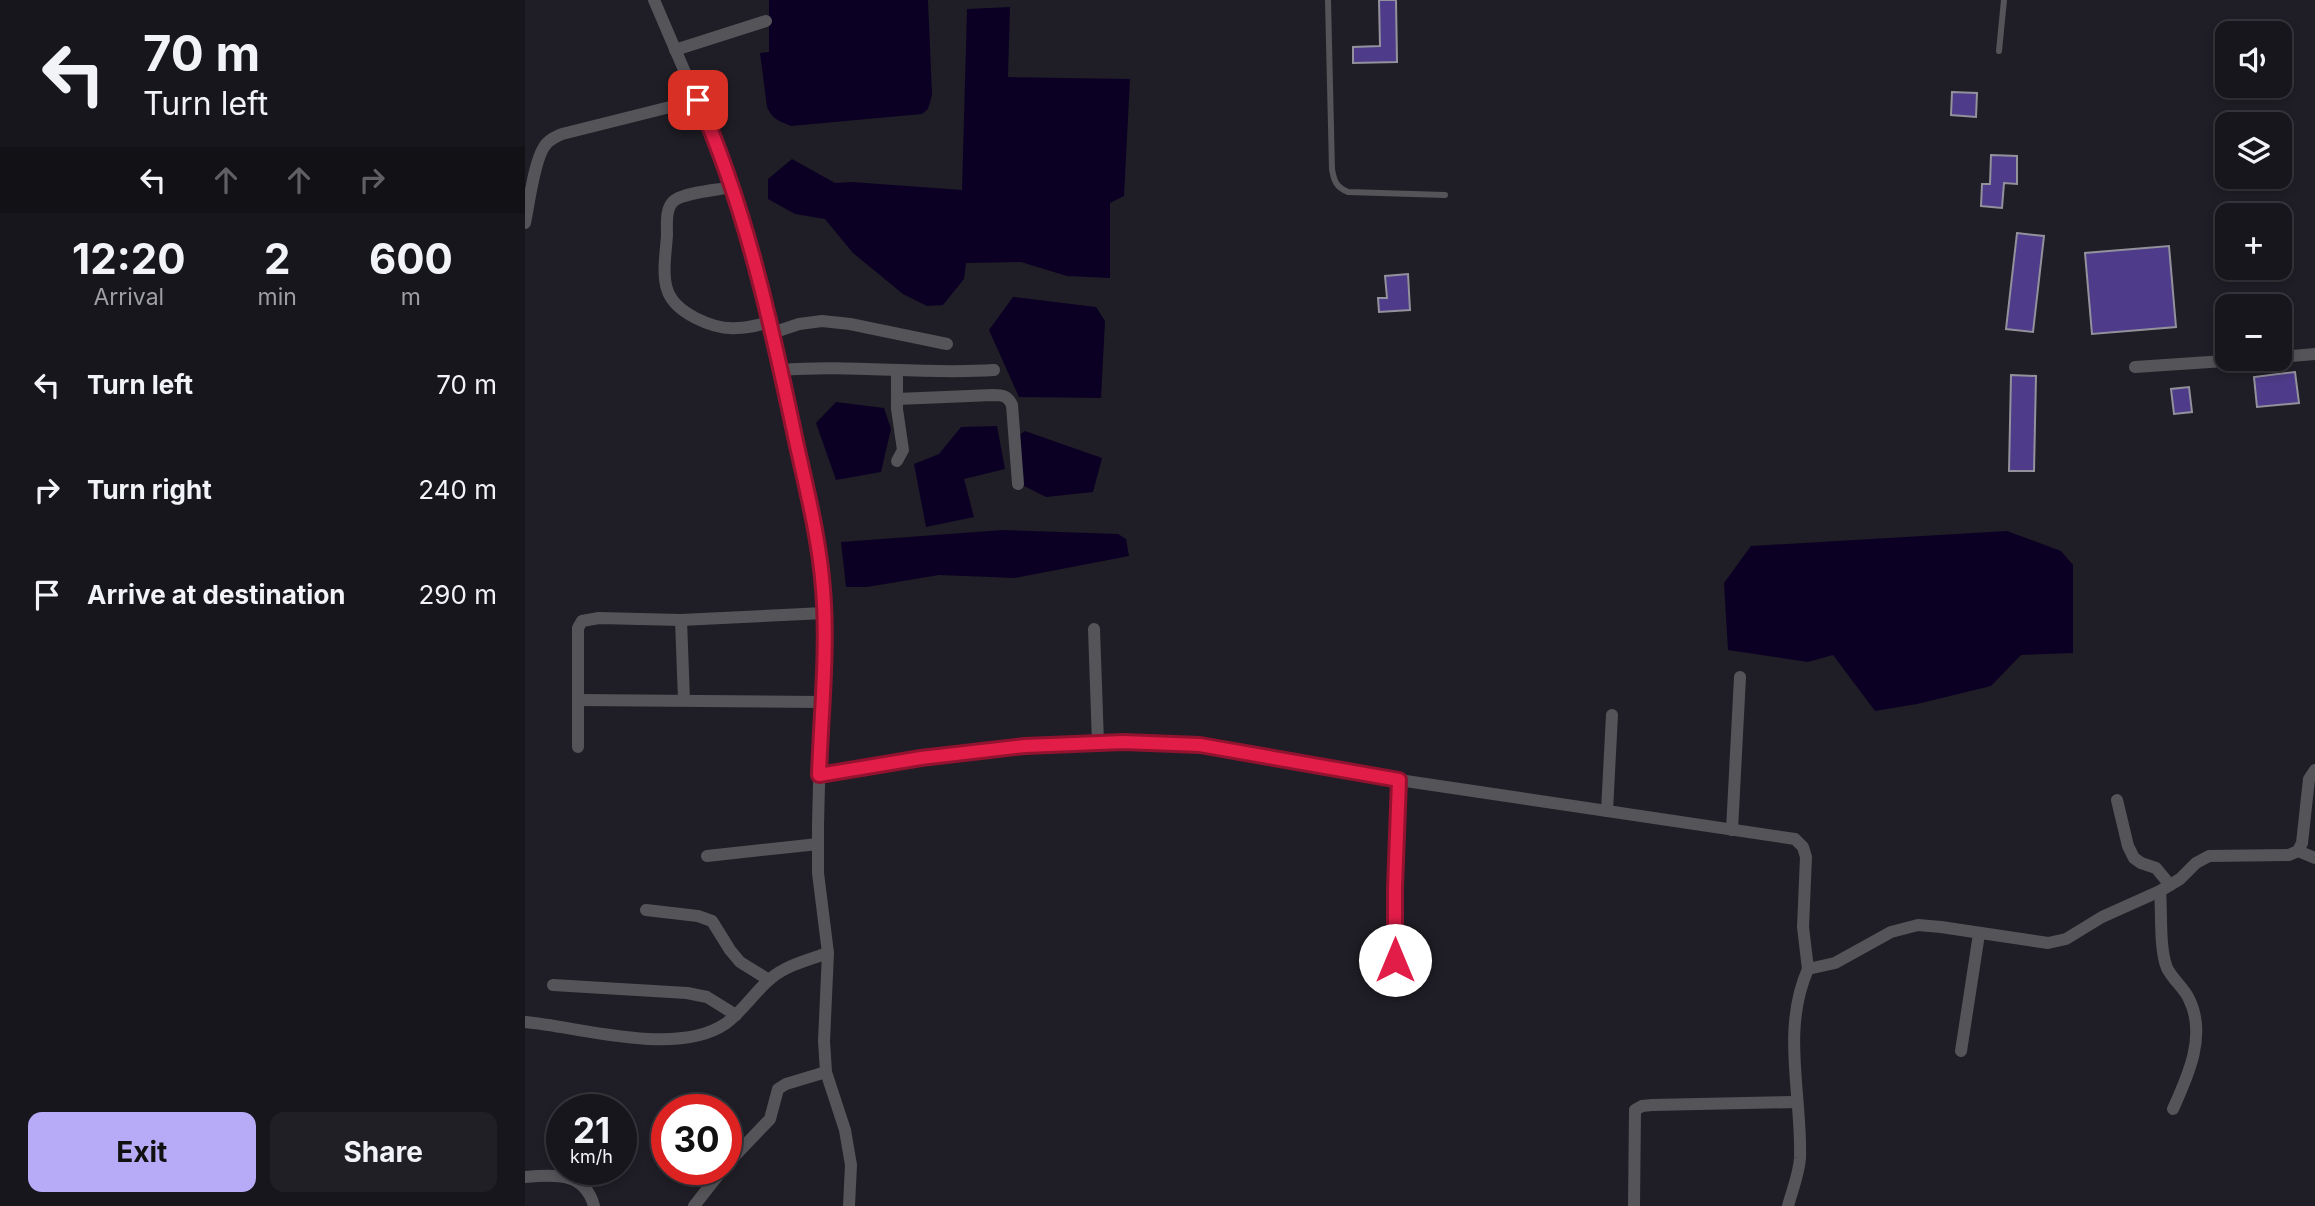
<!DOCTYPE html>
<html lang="en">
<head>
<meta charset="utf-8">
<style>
  body { margin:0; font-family:Inter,sans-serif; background:#201f25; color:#f1f3f6; height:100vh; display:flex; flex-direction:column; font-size:26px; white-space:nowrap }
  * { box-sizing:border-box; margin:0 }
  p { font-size:23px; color:#9e9fa3 }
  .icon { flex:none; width:38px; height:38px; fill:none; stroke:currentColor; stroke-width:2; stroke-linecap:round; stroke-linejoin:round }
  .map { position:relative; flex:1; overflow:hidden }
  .side { display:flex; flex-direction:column; background:#17161c; width:525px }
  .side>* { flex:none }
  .hud { background:#17161c; color:#f1f3f6; overflow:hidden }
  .fabs { position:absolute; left:1690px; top:21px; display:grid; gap:14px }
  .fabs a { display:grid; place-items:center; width:77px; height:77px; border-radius:14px; background:#17161c; box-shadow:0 4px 10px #0003,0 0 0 2px #36353b; font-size:35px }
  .speed { position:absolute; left:21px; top:1094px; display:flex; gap:14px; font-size:35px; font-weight:700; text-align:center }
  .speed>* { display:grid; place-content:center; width:91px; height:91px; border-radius:50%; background:#17161c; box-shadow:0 4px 10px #0003,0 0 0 2px #36353b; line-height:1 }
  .speed small { font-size:18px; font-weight:400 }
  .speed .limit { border:10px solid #d22; background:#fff; color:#111 }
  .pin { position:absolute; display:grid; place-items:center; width:60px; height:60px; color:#fff; margin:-30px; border-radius:14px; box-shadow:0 4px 10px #0006 }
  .me { position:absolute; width:77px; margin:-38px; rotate:0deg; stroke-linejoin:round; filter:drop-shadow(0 0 5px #0008) }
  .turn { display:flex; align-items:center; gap:24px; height:147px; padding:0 28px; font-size:32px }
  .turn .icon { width:91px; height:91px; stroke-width:2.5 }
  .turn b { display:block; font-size:49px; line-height:60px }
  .lanes { display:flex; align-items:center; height:66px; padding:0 28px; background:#0003; justify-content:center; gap:35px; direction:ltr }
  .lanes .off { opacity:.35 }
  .eta { display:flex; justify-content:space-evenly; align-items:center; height:119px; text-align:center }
  .eta b { font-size:42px; font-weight:700; line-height:49px }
  .cta { display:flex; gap:14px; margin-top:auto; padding:14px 28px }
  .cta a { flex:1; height:80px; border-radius:14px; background:#b7abf8; color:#111; font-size:28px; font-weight:700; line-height:80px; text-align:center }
  .cta a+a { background:#201f25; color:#f1f3f6 }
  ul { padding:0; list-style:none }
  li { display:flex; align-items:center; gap:21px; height:105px; padding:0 28px }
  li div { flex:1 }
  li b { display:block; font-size:26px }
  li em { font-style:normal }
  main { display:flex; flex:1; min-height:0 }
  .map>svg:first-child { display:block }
  .water { fill:#0b0023 }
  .building { fill:#4e3b89; stroke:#92919c; stroke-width:2 }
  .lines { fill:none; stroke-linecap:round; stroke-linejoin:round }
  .service { stroke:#555459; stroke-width:6 }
  .minor { stroke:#555459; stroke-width:12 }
  .route-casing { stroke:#92132f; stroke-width:18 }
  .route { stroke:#e11d48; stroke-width:12 }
</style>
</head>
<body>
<main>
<section class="side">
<div class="hud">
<div class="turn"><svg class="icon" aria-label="left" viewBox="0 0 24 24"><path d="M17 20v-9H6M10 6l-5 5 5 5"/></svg><div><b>70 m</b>Turn left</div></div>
<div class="lanes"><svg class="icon" aria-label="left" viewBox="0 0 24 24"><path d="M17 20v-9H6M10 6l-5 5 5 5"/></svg><svg class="icon off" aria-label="ahead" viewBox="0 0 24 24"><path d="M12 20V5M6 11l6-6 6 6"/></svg><svg class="icon off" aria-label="ahead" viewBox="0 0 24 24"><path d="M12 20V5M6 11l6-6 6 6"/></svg><svg class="icon off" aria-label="right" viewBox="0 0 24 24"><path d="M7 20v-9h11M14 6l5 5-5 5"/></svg></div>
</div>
<div class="eta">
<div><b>12:20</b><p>Arrival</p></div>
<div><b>2</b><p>min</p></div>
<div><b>600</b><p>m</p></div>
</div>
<ul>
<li><svg class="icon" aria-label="left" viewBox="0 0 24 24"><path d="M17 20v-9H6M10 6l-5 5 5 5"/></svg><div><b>Turn left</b></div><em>70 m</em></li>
<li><svg class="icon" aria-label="right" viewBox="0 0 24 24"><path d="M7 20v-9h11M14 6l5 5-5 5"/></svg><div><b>Turn right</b></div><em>240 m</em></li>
<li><svg class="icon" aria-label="arrive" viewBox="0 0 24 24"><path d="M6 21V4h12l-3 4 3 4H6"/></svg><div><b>Arrive at destination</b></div><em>290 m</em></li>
</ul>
<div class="cta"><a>Exit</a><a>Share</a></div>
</section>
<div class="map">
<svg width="1790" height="1206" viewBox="0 0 1790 1206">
  <rect width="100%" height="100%" fill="#1f1e26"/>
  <!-- water -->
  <g class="water">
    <path d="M244 0H403L407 95 403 109 397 114 266 126C254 121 247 119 242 107L235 53 244 52Z"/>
    <path d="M485 7 483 77 605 79 599 196 585 203V278L542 276 496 262 441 263 439 279 418 305 402 306 378 294 328 253 300 219 270 214 243 199V179L267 159 310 183 327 182 437 190 442 9Z"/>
    <path d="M488 297 571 307 580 321 576 398 494 397 464 330Z"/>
    <path d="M311 402 359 408 366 429 356 472 311 480 291 423Z"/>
    <path d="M472 426 480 469 439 479 449 517 401 527 389 464 414 454 436 427Z"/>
    <path d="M500 431 577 458 568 492 521 497 495 484 488 439Z"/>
    <path d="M478 530 593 534 601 539 604 556 490 578 414 575 342 587H321L316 542Z"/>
    <path d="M1482 531 1536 551 1548 565V653L1496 655 1466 686 1392 704 1350 711 1308 655 1283 662 1203 650 1199 583 1226 546Z"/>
  </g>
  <!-- building -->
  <g class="building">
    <path d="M854 0H871L872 62 828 63V47L855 46Z"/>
    <path d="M1427 92 1452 93 1451 117 1426 115Z"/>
    <path d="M1466 155 1492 156V184L1479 183 1477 208 1456 206 1457 184H1465Z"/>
    <path d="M1492 233 1519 236 1508 332 1481 329Z"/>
    <path d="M1644 246 1651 327 1567 334 1560 253Z"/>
    <path d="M883 274 885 310 854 312 853 298H862L860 276Z"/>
    <path d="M1770 372 1774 403 1732 407 1729 377Z"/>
    <path d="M1486 375 1511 376 1509 471H1484Z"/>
    <path d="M1664 387 1667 412 1649 414 1646 389Z"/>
  </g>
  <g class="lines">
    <!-- service -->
    <g class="service">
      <path d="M803 0 807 169C809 181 811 187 823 192L920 195"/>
      <path d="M1474 51 1479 0"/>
    </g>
    <!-- minor -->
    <g class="minor">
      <path d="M129 0 204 175 232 273 291 527 298 589 300 654 296 702 293 825V873L303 953 299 1041 301 1072 320 1130 326 1165 324 1206"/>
      <path d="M150 50 241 21"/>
      <path d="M207 187C193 190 162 192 150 200 140 207 142 224 142 235 141 252 137 273 142 289 149 313 189 330 212 328 223 328 234 325 244 322"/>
      <path d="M0 223C4 204 9 162 19 147 23 140 30 137 37 134L173 100"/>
      <path d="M247 333 274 324 297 321 325 324 422 344"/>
      <path d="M1755 357 1790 354"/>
      <path d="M1610 367 1729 359"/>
      <path d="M256 370C327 364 397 375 469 370"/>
      <path d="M372 371V409L378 450 372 461"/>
      <path d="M372 399 468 395C478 395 483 396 487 405L493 484"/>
      <path d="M156 620 159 700"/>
      <path d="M569 629 573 743"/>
      <path d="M53 700 296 702"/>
      <path d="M53 747V628L57 621 74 618 156 620 299 613"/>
      <path d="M294 775 396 758 500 746 598 742 675 745 874 780 1270 839 1278 847 1281 857 1278 927 1283 969"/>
      <path d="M1592 800 1603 846 1609 858 1616 863 1631 868 1645 885"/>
      <path d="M1082 811 1087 715"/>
      <path d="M1207 830 1215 677"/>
      <path d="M1773 851 1790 858"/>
      <path d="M182 856 293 844"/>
      <path d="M1635 891C1637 913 1634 948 1642 968 1648 980 1659 988 1664 999 1682 1035 1663 1076 1648 1109"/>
      <path d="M121 910 173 916 187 921 205 950 215 962 244 980"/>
      <path d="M870 960V888L874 780"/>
      <path d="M28 985 162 993 182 997 211 1015"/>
      <path d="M0 1022C56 1027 151 1057 200 1024 217 1012 229 993 245 979 262 965 283 960 303 953"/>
      <path d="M1436 1051 1454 934"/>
      <path d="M201 1165 245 1119 253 1089 261 1084 301 1072"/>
      <path d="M0 1177C30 1174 60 1172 69 1206"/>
      <path d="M169 1206 198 1169"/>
      <path d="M1109 1206 1110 1110 1117 1106 1127 1105 1271 1102"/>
      <path d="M1263 1206C1267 1191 1274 1174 1275 1158 1277 1095 1256 1030 1283 969L1310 963 1366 932 1393 925 1416 927 1523 943 1541 939 1577 917 1635 891 1655 879 1671 863 1684 856 1764 855 1773 851 1777 843 1784 779 1790 770"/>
    </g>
  </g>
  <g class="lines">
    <!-- route casing -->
    <g class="route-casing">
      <path id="route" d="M173 100C220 205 245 319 269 432 280 484 294 535 298 589 303 650 296 714 294 775L396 758 500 746 598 742 675 745 874 780 870 888V960"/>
    </g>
    <!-- route -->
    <use href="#route" class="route"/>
  </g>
</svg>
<div class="fabs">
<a><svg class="icon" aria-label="sound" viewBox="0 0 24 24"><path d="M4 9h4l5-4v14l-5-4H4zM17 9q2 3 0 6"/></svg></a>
<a><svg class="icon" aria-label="layers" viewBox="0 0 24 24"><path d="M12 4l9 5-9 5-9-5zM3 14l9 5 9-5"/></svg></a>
<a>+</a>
<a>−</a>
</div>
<div class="speed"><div>21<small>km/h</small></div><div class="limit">30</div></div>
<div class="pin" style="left:173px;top:100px;background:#d93025"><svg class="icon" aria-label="arrive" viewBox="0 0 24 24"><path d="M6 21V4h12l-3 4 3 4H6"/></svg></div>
<svg class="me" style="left:870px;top:960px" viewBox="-20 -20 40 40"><circle r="19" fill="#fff"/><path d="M0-13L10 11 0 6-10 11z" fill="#e11d48"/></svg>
</div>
</main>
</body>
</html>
